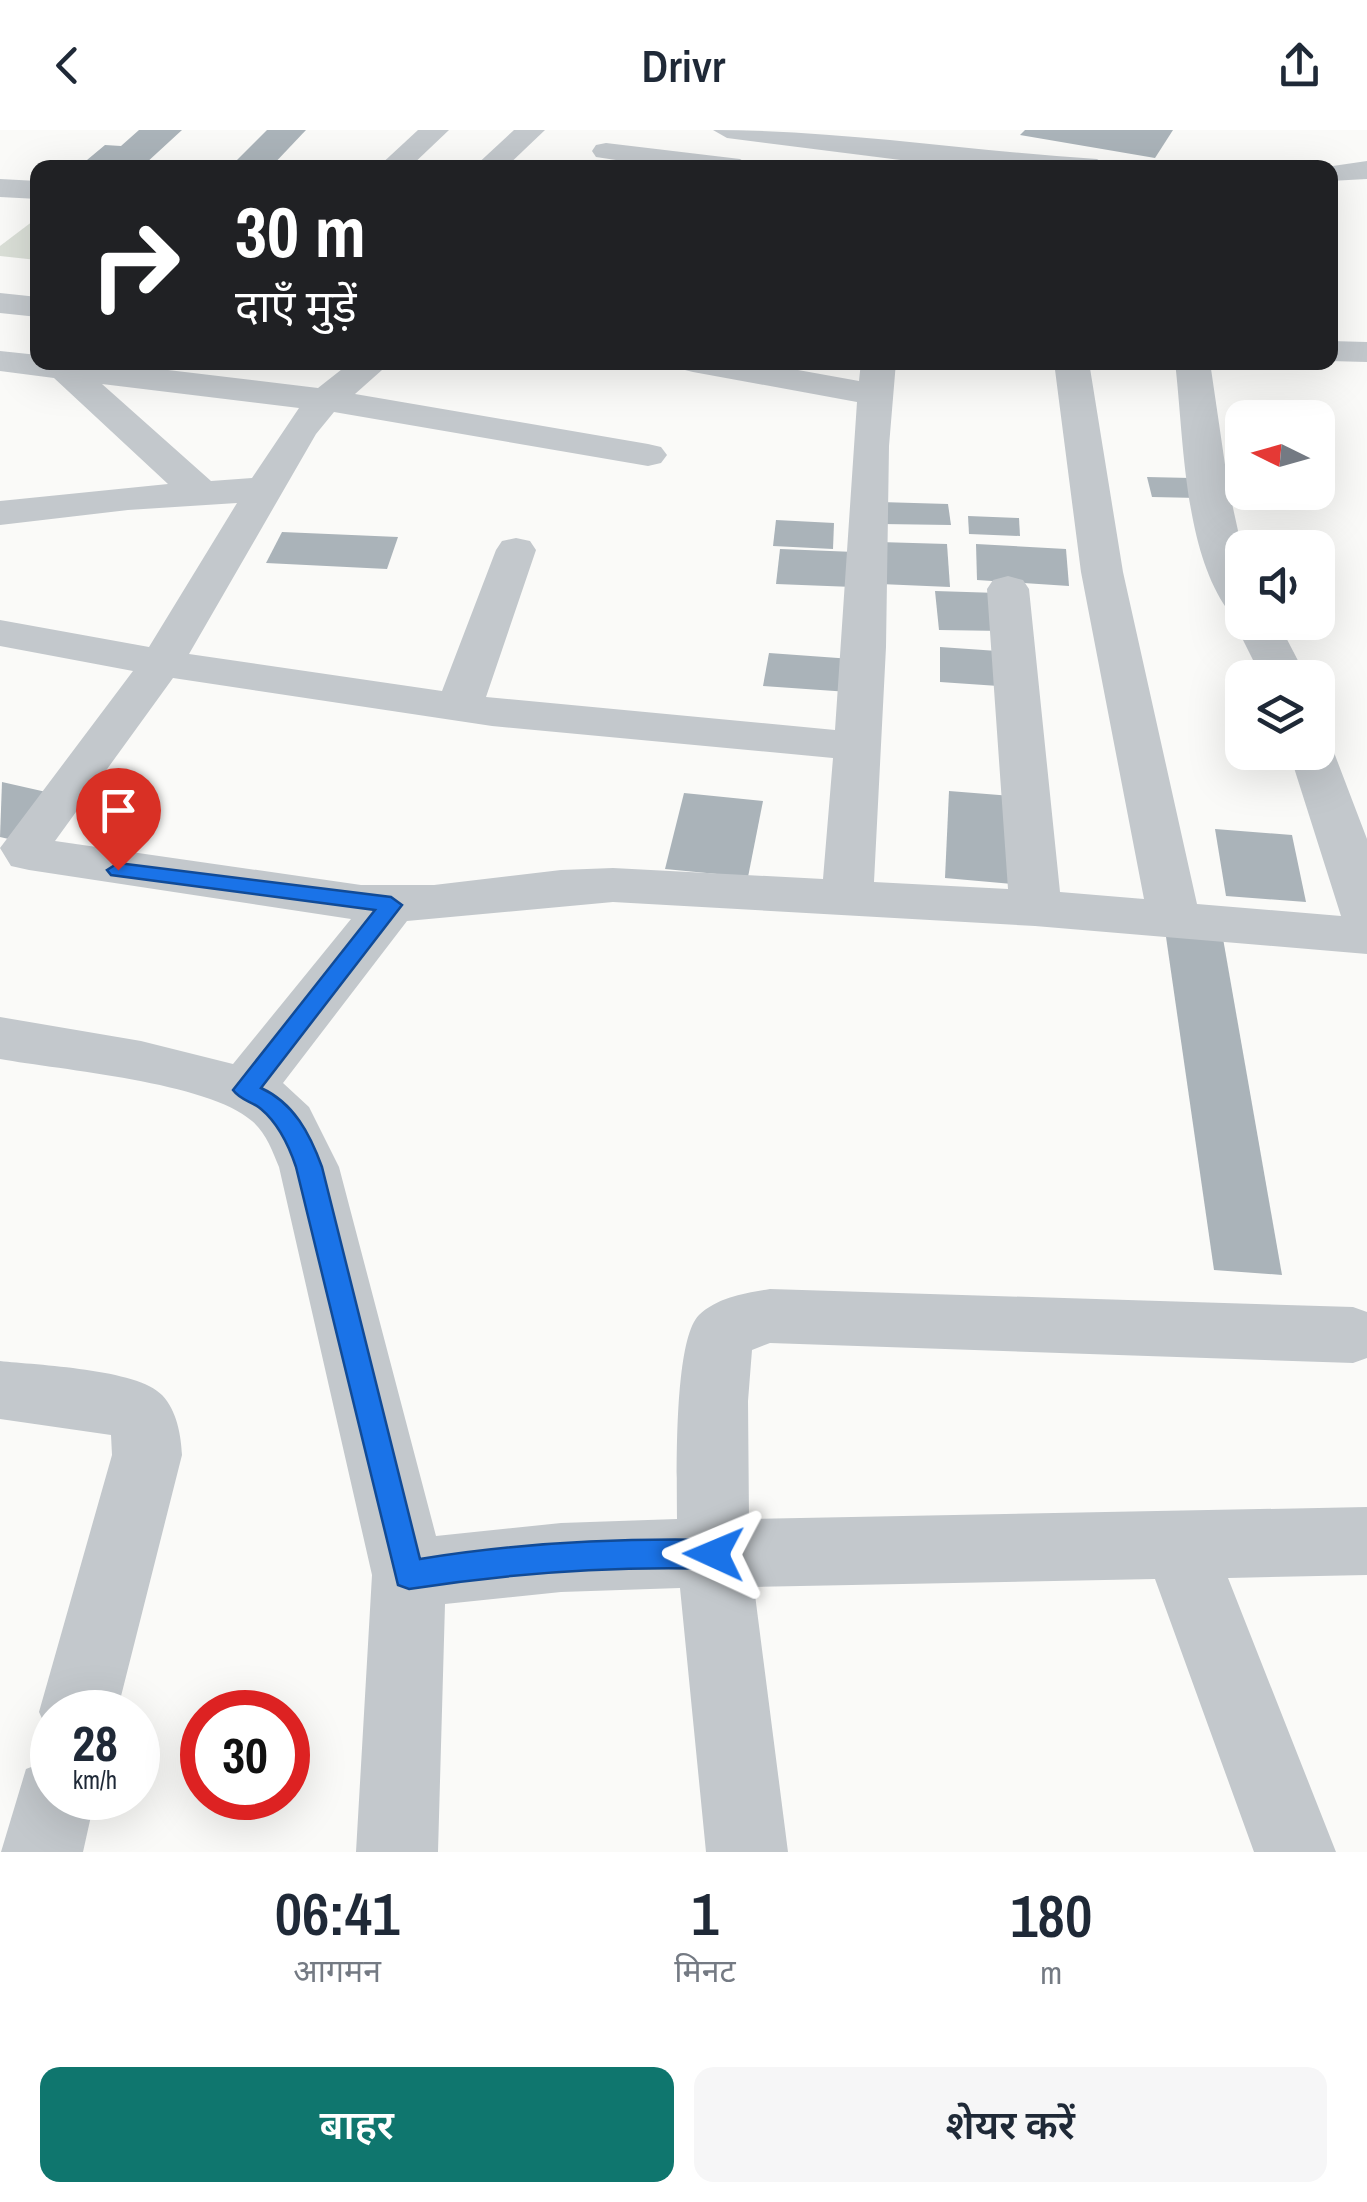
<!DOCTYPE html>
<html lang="hi">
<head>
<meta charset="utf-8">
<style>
  body { margin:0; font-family:"Archivo Narrow","Noto Sans Devanagari",sans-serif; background:#f6f6f7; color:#1f2937; height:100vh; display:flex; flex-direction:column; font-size:38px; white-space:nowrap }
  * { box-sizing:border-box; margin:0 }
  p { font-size:32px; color:#747a83 }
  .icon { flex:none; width:55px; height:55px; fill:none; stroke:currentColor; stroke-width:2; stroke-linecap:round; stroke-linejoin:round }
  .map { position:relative; height:1722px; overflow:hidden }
  .side { display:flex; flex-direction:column; background:#fff; flex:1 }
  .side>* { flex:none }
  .guide { position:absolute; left:30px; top:30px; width:1308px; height:210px; border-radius:20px; box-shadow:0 10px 40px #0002; background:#202124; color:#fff; overflow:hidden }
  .needle { width:65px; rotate:275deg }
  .buttons { position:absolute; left:1225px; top:270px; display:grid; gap:20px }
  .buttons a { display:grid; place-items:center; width:110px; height:110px; border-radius:20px; background:#fff; box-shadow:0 10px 40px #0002; font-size:50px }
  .speed { position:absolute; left:30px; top:1560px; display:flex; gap:20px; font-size:50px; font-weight:700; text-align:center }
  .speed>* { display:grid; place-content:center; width:130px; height:130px; border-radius:50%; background:#fff; box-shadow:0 10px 40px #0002; line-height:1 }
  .speed small { font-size:25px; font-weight:400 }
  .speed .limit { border:15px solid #d22; background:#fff; color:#111 }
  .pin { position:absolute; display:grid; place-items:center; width:85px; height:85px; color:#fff; margin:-102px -42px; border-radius:50% 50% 50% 0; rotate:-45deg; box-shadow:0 0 10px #0007 }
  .pin .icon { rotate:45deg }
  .me { position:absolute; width:110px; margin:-55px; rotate:271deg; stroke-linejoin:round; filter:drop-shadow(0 0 8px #0008) }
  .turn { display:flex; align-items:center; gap:35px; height:210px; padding:0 40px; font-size:45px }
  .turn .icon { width:130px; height:130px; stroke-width:2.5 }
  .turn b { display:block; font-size:70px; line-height:85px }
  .eta { display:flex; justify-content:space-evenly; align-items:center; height:170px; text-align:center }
  .eta b { font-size:60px; font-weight:600; line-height:70px }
  .primary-button { display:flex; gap:20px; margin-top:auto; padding:20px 40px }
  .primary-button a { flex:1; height:115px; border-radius:20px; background:#0f766e; color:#fff; font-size:40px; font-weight:600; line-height:115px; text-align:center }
  .primary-button a+a { background:#f6f6f7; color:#1f2937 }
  header { display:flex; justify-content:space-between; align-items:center; height:130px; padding:0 40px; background:#fff; font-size:45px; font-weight:600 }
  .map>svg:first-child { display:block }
  .green { fill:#dadfd7 }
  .building { fill:#aab3b9 }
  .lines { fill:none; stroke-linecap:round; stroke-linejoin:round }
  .minor { fill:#c3c8cc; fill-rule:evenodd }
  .route { fill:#1a73e8; stroke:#114b97; stroke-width:2.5 }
</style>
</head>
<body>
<header><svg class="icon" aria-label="back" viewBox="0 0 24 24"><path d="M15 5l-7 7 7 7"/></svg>Drivr<svg class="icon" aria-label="share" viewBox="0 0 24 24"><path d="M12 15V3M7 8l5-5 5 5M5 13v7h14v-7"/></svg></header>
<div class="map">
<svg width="1367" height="1722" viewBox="0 0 1367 1722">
  <rect width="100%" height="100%" fill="#fafaf8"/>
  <!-- green -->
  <path class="green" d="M37 88V130L0 126V116Z"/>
  <!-- building -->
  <g class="building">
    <path d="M139 0H182L145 34 87 30 105 15 121 16Z"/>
    <path d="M267 0H306L270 38H229Z"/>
    <path d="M1025 0H1173L1155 28 1020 5Z"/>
    <path d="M1147 347 1191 348 1198 368 1152 367Z"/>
    <path d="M880 372 948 374 951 395 882 394Z"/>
    <path d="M968 386 1019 388 1020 406 969 404Z"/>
    <path d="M776 390 834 393 833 419 773 416Z"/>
    <path d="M282 402 398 407 387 439 266 433Z"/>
    <path d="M879 412 947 414 950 457 880 454Z"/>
    <path d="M976 414 1066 419 1069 456 977 450Z"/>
    <path d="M780 419 855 422 853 457 776 454Z"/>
    <path d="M935 461 998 463 1004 501 939 500Z"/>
    <path d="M940 517 1012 522 1013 557 940 552Z"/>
    <path d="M769 523 852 529 849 562 763 556Z"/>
    <path d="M2 652 55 664 13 710 0 707Z"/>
    <path d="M949 661 1023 667V755L945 748Z"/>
    <path d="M684 663 763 671 748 747 665 739Z"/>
    <path d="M1215 699 1292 705 1306 772 1226 766Z"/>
    <path d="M1164 793 1221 797 1282 1145 1214 1140Z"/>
  </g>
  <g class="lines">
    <!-- minor -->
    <g class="minor">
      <path d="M418 0H449L409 38H377Z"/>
      <path d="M514 0H545L505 38H473Z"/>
      <path d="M713 0C841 0 969 21 1097 29L1111 38H964L727 8Z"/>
      <path d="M606 13 740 29 754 38H669L596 27 592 21 596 15Z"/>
      <path d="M1367 31V49L1330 51V38H1319Z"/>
      <path d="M0 49 38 51V69L0 67Z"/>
      <path d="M0 163 38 167V187L0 183Z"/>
      <path d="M1330 211 1367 212V232L1330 231Z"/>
      <path d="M0 221 38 225V232H101L318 258 351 232H391L355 264 648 314 661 317 667 325 661 333 648 336 334 282 316 304 189 524 442 561 496 420 502 411 516 408 530 411 536 420 486 567 835 600 857 272 693 242 681 239 676 232H754L859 251 861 232H896L889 316 886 517 874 752 1008 759 987 459 993 450 1008 446 1023 450 1029 459 1060 762 1144 769 1081 442 1054 232H1089L1123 442 1197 774 1341 786 1289 622H1318V609L1330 612 1367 709V824L1035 796 613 772 407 791 283 953 309 977 339 1037 436 1406 561 1393 677 1389C677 1350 673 1211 699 1185 718 1167 745 1163 770 1159L1353 1177 1367 1182V1228L1353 1233 770 1213 752 1220 748 1271 749 1389 1367 1377V1445L1228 1448 1336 1722H1254L1155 1449 754 1457 788 1722H706L680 1458 561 1462 445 1474 438 1722H356L372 1445 279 1037C272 1020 266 1003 252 991 208 952 61 940 0 929V887L141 911 233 934 351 789 29 740 11 736 0 718 133 541 0 516V490L149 517 237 373 128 380 0 395V371L168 354 54 248 0 241ZM102 254 299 278 252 348 211 351ZM173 548 492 596 833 628 823 749 613 738 561 740 434 755H361L55 711Z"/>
      <path d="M1175 232H1210L1228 355 1242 419V492H1278L1307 548H1262L1234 492 1242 483 1227 479C1183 416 1184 307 1175 232Z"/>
      <path d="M0 1231C36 1235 138 1239 162 1265 177 1281 181 1305 182 1325L117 1582H52V1610L39 1582 112 1325 111 1305 0 1289Z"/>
      <path d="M52 1629V1668H95L83 1722H1L26 1639Z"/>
    </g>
  </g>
  <!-- route -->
  <path class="route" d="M118 733 391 767 402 775 261 958C294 973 310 1004 322 1037L420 1429C518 1413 614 1408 714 1410L724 1414 729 1424 724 1435 714 1439C610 1436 511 1443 409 1459L398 1455 296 1037C289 1016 279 994 261 979 252 971 241 971 233 960L375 780 111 745 107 740Z"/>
</svg>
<div class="buttons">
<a><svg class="needle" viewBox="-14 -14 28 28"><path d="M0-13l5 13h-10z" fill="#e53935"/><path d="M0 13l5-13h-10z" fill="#747a83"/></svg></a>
<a><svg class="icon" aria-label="sound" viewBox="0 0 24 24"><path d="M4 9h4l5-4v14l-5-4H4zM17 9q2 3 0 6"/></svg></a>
<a><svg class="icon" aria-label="layers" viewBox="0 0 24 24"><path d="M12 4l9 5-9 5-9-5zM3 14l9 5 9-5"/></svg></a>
</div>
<div class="speed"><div>28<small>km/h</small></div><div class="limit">30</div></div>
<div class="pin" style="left:118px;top:740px;background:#d93025"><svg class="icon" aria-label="arrive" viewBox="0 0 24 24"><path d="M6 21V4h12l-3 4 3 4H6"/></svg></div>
<svg class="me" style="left:714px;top:1424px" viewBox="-20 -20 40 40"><path d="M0-17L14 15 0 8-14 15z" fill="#1a73e8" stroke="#fff" stroke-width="4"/></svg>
<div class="guide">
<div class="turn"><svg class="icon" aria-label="right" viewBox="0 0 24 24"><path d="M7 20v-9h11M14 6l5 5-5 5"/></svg><div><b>30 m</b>दाएँ मुड़ें</div></div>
</div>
</div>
<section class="side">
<div class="eta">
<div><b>06:41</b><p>आगमन</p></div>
<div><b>1</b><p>मिनट</p></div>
<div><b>180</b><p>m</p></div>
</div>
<div class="primary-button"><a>बाहर</a><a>शेयर करें</a></div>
</section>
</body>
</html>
